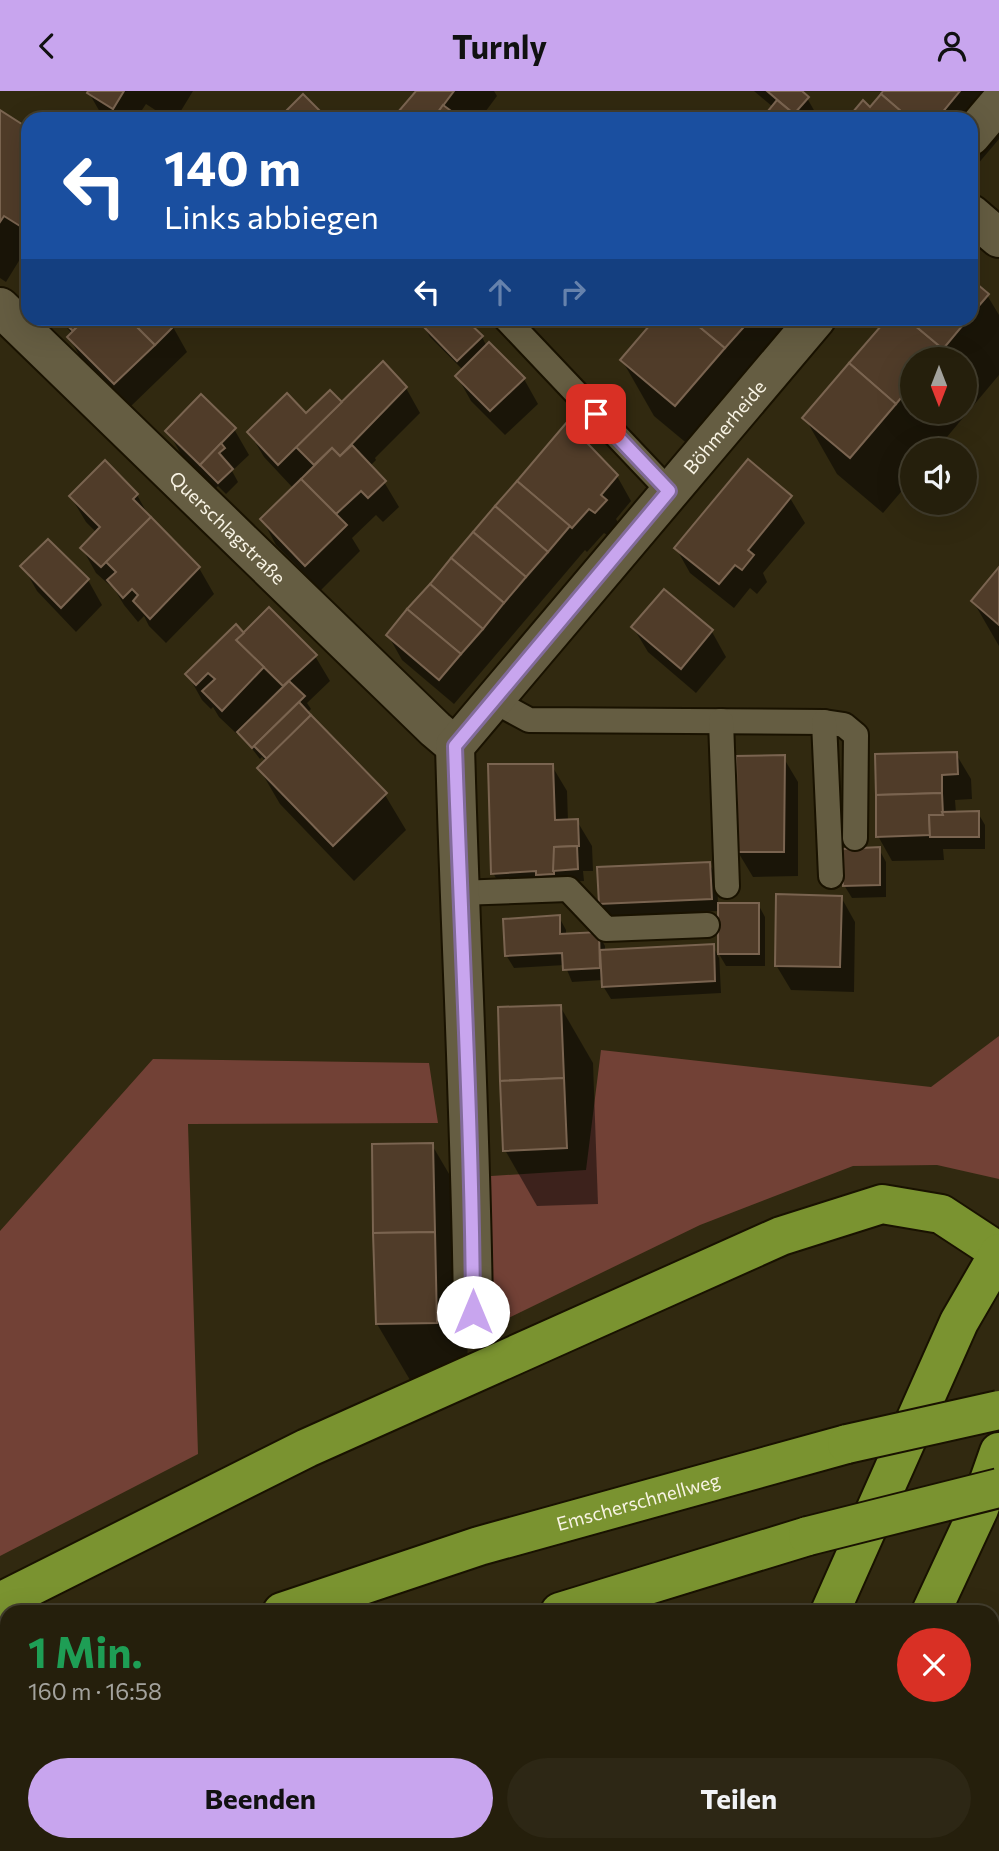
<!DOCTYPE html>
<html lang="de">
<head>
<meta charset="utf-8">
<style>
  body { margin:0; font-family:Commissioner,sans-serif; background:#2d2715; color:#f1f3f6; height:100vh; display:flex; flex-direction:column; font-size:26px; white-space:nowrap }
  * { box-sizing:border-box; margin:0 }
  p { font-size:23px; color:#a3a29d }
  .icon { flex:none; width:38px; height:38px; fill:none; stroke:currentColor; stroke-width:2; stroke-linecap:round; stroke-linejoin:round }
  .map { position:relative; flex:1; overflow:hidden }
  .panel { position:absolute; left:0px; top:1514px; width:999px; height:247px; display:flex; flex-direction:column; background:#251f0c; border-radius:21px 21px 0 0; box-shadow:0 7px 28px #0002,0 0 0 2px #423d2d }
  .panel>* { flex:none }
  .hud { position:absolute; left:21px; top:21px; width:957px; height:214px; border-radius:21px; box-shadow:0 7px 28px #0002,0 0 0 2px #423d2d; background:#1a4fa0; color:#fff; overflow:hidden }
  .needle { width:46px; rotate:180deg }
  .tools { position:absolute; left:900px; top:256px; display:grid; gap:14px }
  .tools a { display:grid; place-items:center; width:77px; height:77px; border-radius:50%; background:#251f0c; box-shadow:0 7px 28px #0002,0 0 0 2px #423d2d; font-size:35px }
  .pin { position:absolute; display:grid; place-items:center; width:60px; height:60px; color:#fff; margin:-30px; border-radius:14px; box-shadow:0 4px 10px #0006 }
  .me { position:absolute; width:77px; margin:-38px; rotate:0deg; stroke-linejoin:round; filter:drop-shadow(0 0 5px #0008) }
  .turn { display:flex; align-items:center; gap:24px; height:147px; padding:0 28px; font-size:32px }
  .turn .icon { width:91px; height:91px; stroke-width:2.5 }
  .turn b { display:block; font-size:49px; line-height:60px }
  .lanes { display:flex; align-items:center; height:66px; padding:0 28px; background:#0003; justify-content:center; gap:35px; direction:ltr }
  .lanes .off { opacity:.35 }
  .round { display:grid; place-items:center; flex:none; width:74px; height:74px; border-radius:37px; background:#2d2715 }
  .overview { display:flex; align-items:center; justify-content:space-between; height:119px; padding:0 28px }
  h1 { font-size:42px; font-weight:700; line-height:52px; color:#1e9e55 }
  .primary-button { display:flex; gap:14px; margin-top:auto; padding:14px 28px }
  .primary-button a { flex:1; height:80px; border-radius:42px; background:#c8a5ee; color:#111; font-size:28px; font-weight:700; line-height:80px; text-align:center }
  .primary-button a+a { background:#2d2715; color:#f1f3f6 }
  header { display:flex; justify-content:space-between; align-items:center; height:91px; padding:0 28px; background:#c8a5ee; color:#111; font-size:32px; font-weight:700 }
  .map>svg:first-child { display:block }
  .green { fill:#724136 }
  .shadow { fill:#0007; fill-rule:evenodd }
  .building { fill:#503c29; stroke:#7a6450; stroke-width:2 }
  .lines { fill:none; stroke-linecap:round; stroke-linejoin:round }
  .service-casing { stroke:#191200; stroke-width:28 }
  .minor-casing { stroke:#191200; stroke-width:42 }
  .motorway-casing { stroke:#191200; stroke-width:42 }
  .service { stroke:#655d42; stroke-width:24 }
  .minor { stroke:#655d42; stroke-width:38 }
  .motorway { stroke:#7a9330; stroke-width:38 }
  .motorway-bridge-casing { stroke:#191200; stroke-width:42; stroke-linecap:butt }
  .motorway-bridge { stroke:#7a9330; stroke-width:38 }
  .route-casing { stroke:#826b9b; stroke-width:18 }
  .route { stroke:#c8a5ee; stroke-width:12 }
  .labels { text-anchor:middle; stroke-width:5; stroke-linejoin:round; paint-order:stroke }
  .street-label { font-size:19px; fill:#f8f3e4; stroke:#271f06 }
</style>
</head>
<body>
<header><svg class="icon" aria-label="back" viewBox="0 0 24 24"><path d="M15 5l-7 7 7 7"/></svg>Turnly<svg class="icon" aria-label="person" viewBox="0 0 24 24"><circle cx="12" cy="8" r="4"/><path d="M4 21q1-7 8-7t8 7"/></svg></header>
<div class="map">
<svg width="999" height="1760" viewBox="0 0 999 1760">
  <rect width="100%" height="100%" fill="#312910"/>
  <!-- green -->
  <g class="green">
    <path d="M999 945V1088L937 1074 853 1075 700 1134 465 1248 461 1087 586 1079 601 959 931 996Z"/>
    <path d="M153 968 429 972 438 1032 188 1033 198 1363 0 1465V1140Z"/>
  </g>
  <!-- shadow -->
  <g class="shadow">
    <path d="M90 0H193L176 28H169L146 13 136 28H104L89 2Z"/>
    <path d="M418 0H494L497 5 480 28H394Z"/>
    <path d="M754 0H799L807 7 819 28H766L773 16Z"/>
    <path d="M885 0H999V48L971 81V28H849L870 18Z"/>
    <path d="M0 21 28 39V162L25 160 6 191 0 187Z"/>
    <path d="M971 190 987 204 999 224V284L936 359H912V388L883 422 837 383 805 327 889 228H971ZM912 268H964V320H912Z"/>
    <path d="M60 228H163L173 236 187 261 129 317 83 271 69 246 72 243Z"/>
    <path d="M429 228H463L482 246 487 256 524 288 538 313 505 344 471 310 457 285 463 279 430 246 423 234Z"/>
    <path d="M657 228H831L708 370 654 325 622 269Z"/>
    <path d="M383 273 406 297 420 322 375 367 376 369 370 375 384 391 399 416 383 431 376 424 352 447 360 460 321 499 276 454 262 428 293 397 264 366 249 341 341 314Z"/>
    <path d="M234 338 249 364 232 380 238 391 226 403 218 395 215 398 182 365 168 340Z"/>
    <path d="M105 371 137 404 151 429 199 477 214 503 166 552 149 535 144 525 138 531 124 514 115 499 96 482 82 457 97 442 86 431 71 406Z"/>
    <path d="M617 385 631 410 616 428 620 435 610 446 604 442 587 461 585 459 454 613 402 569 388 544Z"/>
    <path d="M790 407 805 432 763 482 767 491 757 503 750 497 734 517 690 482 676 457Z"/>
    <path d="M23 475 88 489 102 514 76 541 37 500Z"/>
    <path d="M999 479V555L973 510Z"/>
    <path d="M633 536 712 541 726 566 696 602 648 561Z"/>
    <path d="M244 544 315 565 330 590 307 612 311 618 307 622 385 704 406 739 354 790 280 713 259 677 266 671 262 666 260 668 239 641 237 643 219 626 213 616 211 618 202 609 188 584Z"/>
    <path d="M956 663 971 688 972 708 955 709 956 722H978L985 734V758H943L944 769 892 770 878 745Z"/>
    <path d="M783 666 798 691V785L753 786 738 761Z"/>
    <path d="M552 675 567 700 568 730H577L592 755 593 780H583L584 790 567 791 508 807 493 782Z"/>
    <path d="M879 758 886 771V806L852 807 844 794Z"/>
    <path d="M709 773 717 785 718 813H758L765 826V875H726L719 863 721 902 611 908 603 895V889L572 891 565 874 514 877 506 864 559 826 566 839V844L598 842 605 855V861L713 855 719 867V820L607 825 600 813Z"/>
    <path d="M841 806 855 831 854 901 791 899 776 874Z"/>
    <path d="M560 915 593 972 598 1113 537 1115 505 1059Z"/>
    <path d="M432 1054 465 1110 468 1288 410 1289 377 1233Z"/>
    <path d="M464 1758H481L482 1760H464Z"/>
  </g>
  <!-- building -->
  <g class="building">
    <path d="M88 0H124L113 18 87 2Z"/>
    <path d="M416 0H454L433 28H392Z"/>
    <path d="M767 0H802L809 6 794 23Z"/>
    <path d="M883 0H960L937 28H910L881 3Z"/>
    <path d="M303 3 328 28H278Z"/>
    <path d="M881 3 910 28H847L863 9 870 16Z"/>
    <path d="M777 9 794 23 790 28H766L763 26Z"/>
    <path d="M443 14 462 28H433Z"/>
    <path d="M0 19 28 37V140L4 125 0 131Z"/>
    <path d="M971 188 989 203 971 224Z"/>
    <path d="M60 228H85L73 240Z"/>
    <path d="M85 228H129L155 254 114 293 67 246Z"/>
    <path d="M129 228H166L174 235 155 254Z"/>
    <path d="M427 228H465L483 245 457 270 421 233Z"/>
    <path d="M655 228H690L725 257 675 315 620 269Z"/>
    <path d="M690 228H751L725 257Z"/>
    <path d="M887 228H907L943 258 934 268H912V294L896 313 849 272Z"/>
    <path d="M907 228H968L943 258Z"/>
    <path d="M489 251 525 287 490 320 455 285Z"/>
    <path d="M383 270 407 296 340 365 332 357 314 374 296 356Z"/>
    <path d="M849 272 896 313 850 367 802 327Z"/>
    <path d="M330 299 342 311 278 374 247 341 287 302 306 322Z"/>
    <path d="M201 303 236 337 200 374 165 340Z"/>
    <path d="M567 331 618 384 601 404 607 409 595 422 589 418 572 437 517 390Z"/>
    <path d="M221 352 225 357 219 362 233 378 218 392 200 374Z"/>
    <path d="M352 354 386 390 368 407 361 400 336 423 301 388 332 357 340 365Z"/>
    <path d="M748 368 792 405 748 459 754 464 742 479 735 474 719 493 674 457Z"/>
    <path d="M105 369 138 403 133 408 151 426 101 476 80 457 100 436 69 405Z"/>
    <path d="M301 388 347 434 305 475 260 428Z"/>
    <path d="M517 390 570 435 548 461 495 415Z"/>
    <path d="M495 415 548 461 526 486 473 441Z"/>
    <path d="M151 426 200 476 150 528 133 510 138 504 132 498 123 507 107 489 116 481 106 471Z"/>
    <path d="M473 441 526 486 504 512 451 467Z"/>
    <path d="M48 448 89 488 61 517 20 475Z"/>
    <path d="M451 467 504 512 483 538 430 493Z"/>
    <path d="M999 476V534L971 510Z"/>
    <path d="M430 493 483 538 461 563 407 518Z"/>
    <path d="M664 498 713 539 681 578 631 536Z"/>
    <path d="M269 516 317 564 283 595 236 549Z"/>
    <path d="M407 518 461 563 439 589 386 544Z"/>
    <path d="M236 533 244 542 236 549 264 576 222 620 202 600 215 588 208 582 196 594 185 583Z"/>
    <path d="M289 590 305 605 252 657 237 641Z"/>
    <path d="M299 611 311 624 267 668 254 655Z"/>
    <path d="M311 624 387 702 333 755 257 677Z"/>
    <path d="M957 661 958 683 942 684V702L876 704 875 663Z"/>
    <path d="M785 664 784 761H737L736 665Z"/>
    <path d="M488 673H553L555 729 578 728 579 755 554 756V783L536 784V780L491 783Z"/>
    <path d="M942 702 943 724H929L930 744 876 746V704Z"/>
    <path d="M979 720V746H930L929 724H943L942 721Z"/>
    <path d="M577 755 578 778 553 780 554 756Z"/>
    <path d="M880 756V794L843 795 841 758Z"/>
    <path d="M710 771 712 808 599 813 597 776Z"/>
    <path d="M776 803 842 805 840 876 775 875Z"/>
    <rect x="718" y="812" width="41" height="51"/>
    <path d="M560 824V843L599 841 600 877 563 879 562 862 505 865 503 828Z"/>
    <path d="M714 853 715 890 602 896 600 859Z"/>
    <path d="M561 914 564 987 500 990 498 916Z"/>
    <path d="M564 987 567 1057 503 1060 500 990Z"/>
    <path d="M433 1052 435 1141 373 1142 372 1053Z"/>
    <path d="M435 1141 437 1232 376 1233 373 1142Z"/>
    <rect x="421" y="1756" width="38" height="4"/>
  </g>
  <g class="lines">
    <!-- service casing -->
    <g class="service-casing">
      <g id="service">
        <path d="M506 228 669 400"/>
        <path d="M492 609 529 629 824 631 844 634 856 644 855 747"/>
        <path d="M721 630 727 795"/>
        <path d="M824 631 831 785"/>
        <path d="M459 802 568 798 606 838 707 834"/>
      </g>
    </g>
    <!-- minor casing -->
    <g class="minor-casing">
      <g id="minor">
        <path d="M971 45 999 12"/>
        <path d="M971 123 999 147"/>
        <path id="s1" d="M0 216 435 638 455 655"/>
        <path id="s2" d="M473 1221C471 1032 460 844 455 655L816 228"/>
      </g>
    </g>
    <!-- motorway casing -->
    <g class="motorway-casing">
      <g id="motorway">
        <path d="M0 1511 307 1357 781 1145 882 1113 941 1123 999 1161"/>
        <path id="s3" d="M282 1521 479 1455 847 1353"/>
        <path d="M560 1521 808 1445"/>
        <path d="M830 1521 959 1231 999 1162"/>
        <path d="M931 1521 979 1418 999 1361"/>
        <path d="M0 1620 7 1617"/>
        <path d="M0 1704 7 1701"/>
        <path d="M0 1741 7 1738"/>
        <path d="M863 1754 865 1760"/>
        <path d="M731 1760 734 1754"/>
        <path d="M824 1760 827 1754"/>
      </g>
    </g>
    <!-- service -->
    <use href="#service" class="service"/>
    <!-- minor -->
    <use href="#minor" class="minor"/>
    <!-- motorway -->
    <use href="#motorway" class="motorway"/>
    <!-- motorway-bridge casing -->
    <g class="motorway-bridge-casing">
      <g id="motorway-bridge">
        <path d="M847 1353 999 1319"/>
        <path d="M808 1445 999 1397"/>
      </g>
    </g>
    <!-- motorway-bridge -->
    <use href="#motorway-bridge" class="motorway-bridge"/>
  </g>
  <g class="lines">
    <!-- route casing -->
    <g class="route-casing">
      <path id="route" d="M473 1221C472 1032 461 843 455 655L669 400 596 323"/>
    </g>
    <!-- route -->
    <use href="#route" class="route"/>
  </g>
  <g class="labels">
    <!-- street labels -->
    <g class="street-label">
      <text dy="7" stroke="none"><textPath href="#s2" startOffset="984">Böhmerheide</textPath></text>
      <text dy="7" stroke="none"><textPath href="#s1" startOffset="317">Querschlagstraße</textPath></text>
      <text dy="7" stroke="none"><textPath href="#s3" startOffset="373">Emscherschnellweg</textPath></text>
    </g>
  </g>
</svg>
<div class="tools">
<a><svg class="needle" viewBox="-14 -14 28 28"><path d="M0-13l5 13h-10z" fill="#e53935"/><path d="M0 13l5-13h-10z" fill="#a3a29d"/></svg></a>
<a><svg class="icon" aria-label="sound" viewBox="0 0 24 24"><path d="M4 9h4l5-4v14l-5-4H4zM17 9q2 3 0 6"/></svg></a>
</div>
<div class="pin" style="left:596px;top:323px;background:#d93025"><svg class="icon" aria-label="arrive" viewBox="0 0 24 24"><path d="M6 21V4h12l-3 4 3 4H6"/></svg></div>
<svg class="me" style="left:473px;top:1221px" viewBox="-20 -20 40 40"><circle r="19" fill="#fff"/><path d="M0-13L10 11 0 6-10 11z" fill="#c8a5ee"/></svg>
<div class="hud">
<div class="turn"><svg class="icon" aria-label="left" viewBox="0 0 24 24"><path d="M17 20v-9H6M10 6l-5 5 5 5"/></svg><div><b>140 m</b>Links abbiegen</div></div>
<div class="lanes"><svg class="icon" aria-label="left" viewBox="0 0 24 24"><path d="M17 20v-9H6M10 6l-5 5 5 5"/></svg><svg class="icon off" aria-label="ahead" viewBox="0 0 24 24"><path d="M12 20V5M6 11l6-6 6 6"/></svg><svg class="icon off" aria-label="right" viewBox="0 0 24 24"><path d="M7 20v-9h11M14 6l5 5-5 5"/></svg></div>
</div>
<section class="panel">
<div class="overview"><div><h1>1 Min.</h1><p>160 m · 16:58</p></div><a class="round" style="background:#d93025;color:#fff"><svg class="icon" aria-label="close" viewBox="0 0 24 24"><path d="M6 6l12 12M18 6L6 18"/></svg></a></div>
<div class="primary-button"><a>Beenden</a><a>Teilen</a></div>
</section>
</div>
</body>
</html>
